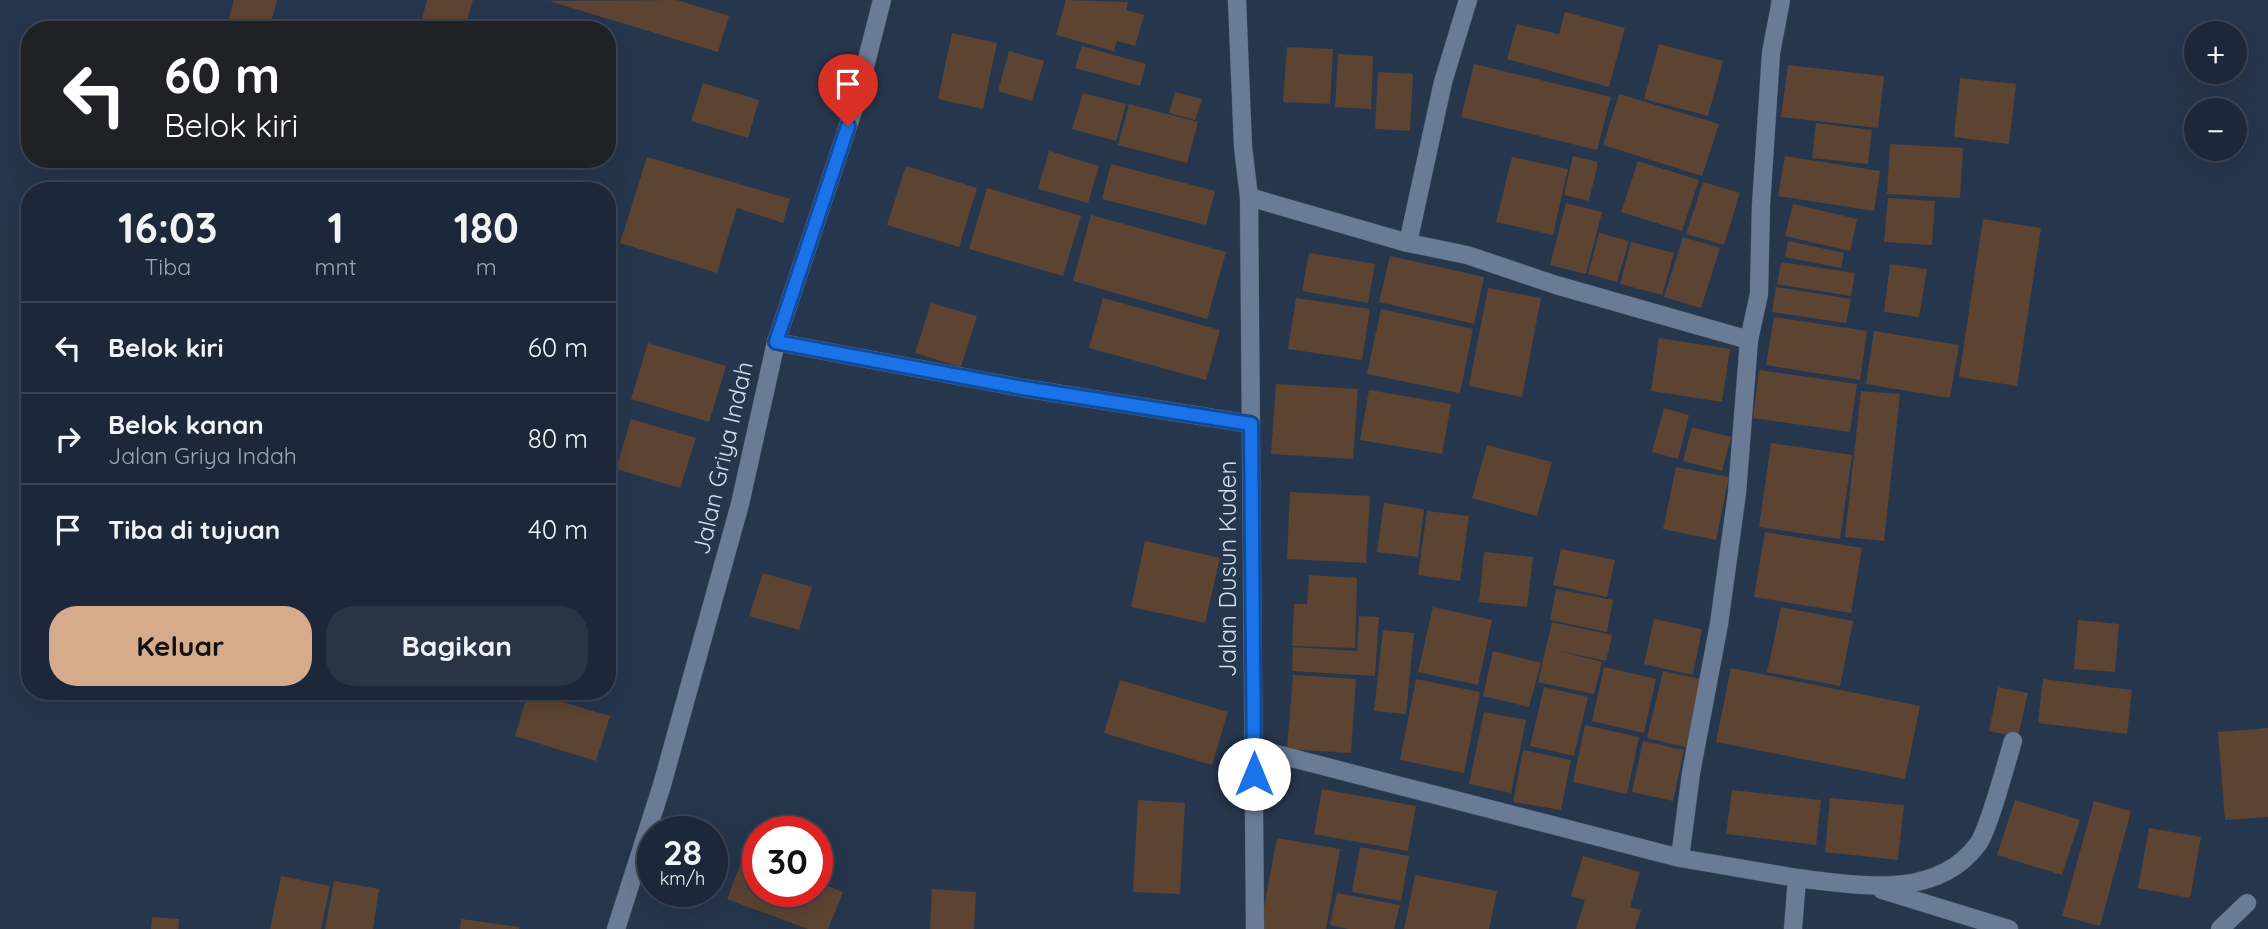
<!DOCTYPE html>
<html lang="id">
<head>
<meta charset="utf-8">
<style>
  body { margin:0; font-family:Quicksand,sans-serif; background:#293444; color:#f1f3f6; height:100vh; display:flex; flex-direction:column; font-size:26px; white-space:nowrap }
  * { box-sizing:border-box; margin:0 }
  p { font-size:23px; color:#a0a6ae }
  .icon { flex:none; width:38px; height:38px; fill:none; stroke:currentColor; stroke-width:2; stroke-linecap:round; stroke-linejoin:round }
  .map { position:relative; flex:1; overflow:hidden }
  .panel { position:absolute; left:21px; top:182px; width:595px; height:518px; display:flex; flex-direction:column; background:#1c2839; border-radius:28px; box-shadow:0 7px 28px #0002,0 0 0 2px #3a4453 }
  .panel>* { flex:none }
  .guide { position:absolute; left:21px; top:21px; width:595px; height:147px; border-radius:28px; box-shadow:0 7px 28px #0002,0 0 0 2px #3a4453; background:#202124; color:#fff; overflow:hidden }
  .fabs { position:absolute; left:2184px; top:21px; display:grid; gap:14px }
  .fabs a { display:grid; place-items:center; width:63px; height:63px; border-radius:50%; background:#1c2839; box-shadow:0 7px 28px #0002,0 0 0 2px #3a4453; font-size:35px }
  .speed { position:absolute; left:637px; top:816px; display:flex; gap:14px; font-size:35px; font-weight:700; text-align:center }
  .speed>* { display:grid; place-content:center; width:91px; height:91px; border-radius:50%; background:#1c2839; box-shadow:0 7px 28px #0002,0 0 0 2px #3a4453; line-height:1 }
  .speed small { font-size:18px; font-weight:400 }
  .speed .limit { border:10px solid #d22; background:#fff; color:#111 }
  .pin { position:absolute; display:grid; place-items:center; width:60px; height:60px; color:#fff; margin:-72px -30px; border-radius:50% 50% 50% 0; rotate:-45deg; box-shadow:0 0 7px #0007 }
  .pin .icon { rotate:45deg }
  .me { position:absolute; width:77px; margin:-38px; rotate:0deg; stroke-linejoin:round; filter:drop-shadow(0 0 5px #0008) }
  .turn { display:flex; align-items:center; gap:24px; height:147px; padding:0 28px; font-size:32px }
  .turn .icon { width:91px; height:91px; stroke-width:2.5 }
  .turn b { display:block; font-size:49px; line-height:60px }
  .eta { display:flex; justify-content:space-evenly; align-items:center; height:119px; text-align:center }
  .eta b { font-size:42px; font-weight:700; line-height:49px }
  .primary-button { display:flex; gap:14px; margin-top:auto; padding:14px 28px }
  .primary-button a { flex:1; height:80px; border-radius:28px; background:#d6ab8b; color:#111; font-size:28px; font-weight:700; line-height:80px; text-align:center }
  .primary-button a+a { background:#293444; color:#f1f3f6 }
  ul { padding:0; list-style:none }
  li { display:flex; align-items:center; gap:21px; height:91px; padding:0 28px; border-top:2px solid #3a4453 }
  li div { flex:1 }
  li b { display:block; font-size:26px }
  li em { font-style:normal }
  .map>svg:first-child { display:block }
  .building { fill:#5d4432 }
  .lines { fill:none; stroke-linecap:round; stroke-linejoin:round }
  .minor-casing { stroke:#455365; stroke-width:19 }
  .minor { stroke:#6a7c95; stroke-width:18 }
  .route-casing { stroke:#114b97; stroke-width:18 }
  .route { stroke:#1a73e8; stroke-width:12 }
  .labels { text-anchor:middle; stroke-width:6; stroke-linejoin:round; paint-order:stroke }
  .street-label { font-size:24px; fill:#d3deec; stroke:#26364c }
</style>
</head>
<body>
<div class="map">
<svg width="2268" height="929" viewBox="0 0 2268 929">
  <rect width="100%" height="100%" fill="#26364c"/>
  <!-- building -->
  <g class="building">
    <path d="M234 0H277L269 30H247L227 24Z"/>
    <path d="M427 0H473L464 30 422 19Z"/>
    <path d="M677 0 729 16 718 52 549 1Z"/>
    <path d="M1066 0 1128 2 1126 10 1144 15 1135 46 1117 41 1114 51 1056 35Z"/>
    <path d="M1565 12 1625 28 1609 87 1507 59 1517 24 1559 34Z"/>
    <path d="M952 33 997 43 983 109 938 99Z"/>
    <path d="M1659 44 1723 61 1708 116 1644 99Z"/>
    <path d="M1082 46 1146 64 1140 86 1075 68Z"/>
    <path d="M1287 47 1333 49 1330 104 1283 102Z"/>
    <path d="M1009 51 1044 61 1032 101 998 91Z"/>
    <path d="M1338 54 1373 56 1371 109 1335 107Z"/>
    <path d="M1474 64 1611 97 1597 150 1461 117Z"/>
    <path d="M1788 65 1884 76 1878 128 1781 117Z"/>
    <path d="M1378 72 1413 74 1410 131 1375 129Z"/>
    <path d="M1960 78 2016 84 2009 144 1954 137Z"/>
    <path d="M703 83 759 100 748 138 691 121Z"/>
    <path d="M1175 92 1202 99 1195 120 1169 113Z"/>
    <path d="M1083 93 1126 104 1116 141 1072 129Z"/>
    <path d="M1619 94 1719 124 1702 176 1603 145Z"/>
    <path d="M1129 104 1198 122 1187 163 1118 145Z"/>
    <path d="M1816 123 1872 130 1868 164 1812 158Z"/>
    <path d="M1890 144 1963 148 1960 198 1887 194Z"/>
    <path d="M1049 151 1099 166 1088 203 1038 189Z"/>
    <path d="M1573 156 1598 162 1589 201 1564 195Z"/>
    <path d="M1785 156 1880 171 1874 211 1778 196Z"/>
    <path d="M647 157 790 199 783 223 737 208 717 273 620 243Z"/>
    <path d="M1512 157 1568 169 1553 235 1496 222Z"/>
    <path d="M1638 161 1699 180 1682 231 1621 212Z"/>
    <path d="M1111 164 1215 191 1206 225 1102 199Z"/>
    <path d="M906 166 977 188 959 247 887 225Z"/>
    <path d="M1703 182 1740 193 1724 245 1686 234Z"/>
    <path d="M987 188 1081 216 1063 276 969 249Z"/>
    <path d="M1888 198 1935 201 1932 245 1884 242Z"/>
    <path d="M1566 203 1602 212 1586 274 1550 265Z"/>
    <path d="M1793 204 1857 219 1850 251 1785 236Z"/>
    <path d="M1091 215 1226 252 1207 319 1073 281Z"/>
    <path d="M1983 219 2041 228 2017 386 1959 377Z"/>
    <path d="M1599 233 1629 241 1617 282 1588 274Z"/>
    <path d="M1683 237 1720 248 1701 308 1664 297Z"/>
    <path d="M1788 241 1844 253 1841 268 1785 257Z"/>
    <path d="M1631 242 1674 253 1662 295 1620 284Z"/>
    <path d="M1309 253 1375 264 1368 303 1302 291Z"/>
    <path d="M1390 256 1484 277 1474 324 1379 302Z"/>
    <path d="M1781 262 1855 273 1851 296 1777 284Z"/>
    <path d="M1890 264 1927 269 1919 317 1884 312Z"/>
    <path d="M1776 287 1851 299 1846 323 1772 312Z"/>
    <path d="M1488 288 1541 298 1522 397 1469 386Z"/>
    <path d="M1103 298 1220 330 1206 380 1089 348Z"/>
    <path d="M1296 298 1370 309 1362 360 1288 349Z"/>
    <path d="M931 303 977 316 961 367 915 353Z"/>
    <path d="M1381 309 1473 329 1460 393 1367 374Z"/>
    <path d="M1774 317 1867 331 1860 380 1766 365Z"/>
    <path d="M1874 331 1959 345 1950 398 1866 384Z"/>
    <path d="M1659 338 1730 349 1722 402 1651 391Z"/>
    <path d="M648 343 726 366 709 422 631 399Z"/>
    <path d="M1759 370 1857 384 1850 432 1753 418Z"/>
    <path d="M1276 384 1358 389 1353 459 1271 454Z"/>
    <path d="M1369 390 1451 404 1442 454 1360 440Z"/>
    <path d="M1861 391 1900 394 1884 541 1845 537Z"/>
    <path d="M1664 408 1689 415 1678 459 1652 452Z"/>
    <path d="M631 419 696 438 680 488 616 469Z"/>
    <path d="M1692 427 1731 437 1722 471 1683 461Z"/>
    <path d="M1771 443 1852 455 1840 539 1759 527Z"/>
    <path d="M1487 445 1552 462 1537 516 1472 498Z"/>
    <path d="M1676 467 1729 477 1716 540 1663 529Z"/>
    <path d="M1290 492 1370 496 1366 563 1287 559Z"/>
    <path d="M1384 503 1424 509 1418 557 1377 552Z"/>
    <path d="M1427 511 1469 516 1460 581 1418 575Z"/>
    <path d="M1765 532 1862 548 1851 613 1754 597Z"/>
    <path d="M1145 541 1220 558 1205 623 1131 607Z"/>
    <path d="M1561 549 1615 560 1607 597 1553 585Z"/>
    <path d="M1484 552 1533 557 1527 607 1479 602Z"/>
    <path d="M763 573 812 587 799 630 749 616Z"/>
    <path d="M1309 575 1357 578 1355 648 1292 646 1294 604H1307Z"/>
    <path d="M1556 589 1613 600 1607 632 1550 620Z"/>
    <path d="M1433 607 1492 620 1478 685 1418 672Z"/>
    <path d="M1781 607 1853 621 1840 686 1767 672Z"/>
    <path d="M1359 616 1379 617 1375 676 1292 671 1293 647 1357 651Z"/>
    <path d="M1654 619 1702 629 1693 675 1644 664Z"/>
    <path d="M2078 620 2119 624 2115 672 2074 669Z"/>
    <path d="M1552 622 1612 635 1606 661 1555 650 1602 662 1594 694 1538 682Z"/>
    <path d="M1383 630 1414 633 1406 714 1374 711Z"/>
    <path d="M1493 651 1541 663 1529 707 1483 696Z"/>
    <path d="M1604 667 1656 679 1644 733 1592 721Z"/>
    <path d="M1731 668 1920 706 1905 779 1716 742Z"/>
    <path d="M1663 671 1705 680 1689 748 1647 738Z"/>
    <path d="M1293 675 1356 679 1351 753 1287 749Z"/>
    <path d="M1416 679 1480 692 1464 773 1400 760Z"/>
    <path d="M2043 679 2132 690 2127 734 2038 723Z"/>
    <path d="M1120 680 1228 712 1212 765 1104 733Z"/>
    <path d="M1544 687 1588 697 1574 756 1530 746Z"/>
    <path d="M1998 687 2028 693 2018 737 1989 731Z"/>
    <path d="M528 692 610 716 596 761 515 736Z"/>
    <path d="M1484 712 1526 720 1511 793 1469 784Z"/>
    <path d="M1585 725 1639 737 1627 794 1573 782Z"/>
    <path d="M2268 728V817L2225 820 2218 732Z"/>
    <path d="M1643 741 1684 750 1673 801 1632 792Z"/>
    <path d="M1523 750 1571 760 1561 810 1513 802Z"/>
    <path d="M1322 789 1416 806 1408 851 1314 834Z"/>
    <path d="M1732 790 1821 800 1816 845 1726 834Z"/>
    <path d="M1830 798 1904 805 1898 860 1825 852Z"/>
    <path d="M1138 800 1185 803 1180 894 1133 892Z"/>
    <path d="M2015 800 2080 820 2062 875 1997 855Z"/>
    <path d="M2094 801 2131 811 2100 926 2062 916Z"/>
    <path d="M2149 828 2201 837 2190 898 2138 888Z"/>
    <path d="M1277 838 1340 849 1326 929H1260Z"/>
    <path d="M1360 847 1409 856 1401 901 1352 892Z"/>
    <path d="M744 855 758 860V891H817V882L843 892 828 929H808L727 899Z"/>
    <path d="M1583 856 1640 872 1630 907 1641 910 1635 929H1576L1585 900 1571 896Z"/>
    <path d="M1415 875 1497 891 1489 929H1404Z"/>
    <path d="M281 876 330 886 321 929H270Z"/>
    <path d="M334 881 379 889 373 929H325Z"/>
    <path d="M932 889 976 892 974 929H930Z"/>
    <path d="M1337 893 1400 905 1394 929H1349L1330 925Z"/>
    <path d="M152 917 179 919 178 929H151Z"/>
    <path d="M461 919 519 927V929H460Z"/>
  </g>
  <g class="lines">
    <!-- minor casing -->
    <g class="minor-casing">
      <g id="minor">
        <path d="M1237 0 1243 147 1249 197 1255 929"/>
        <path d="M1781 0 1771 53 1761 205 1759 294 1749 340 1737 493 1719 624 1691 773 1680 858 1797 878 1793 929"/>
        <path d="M1249 197 1408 243 1467 255 1556 285 1749 340"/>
        <path d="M1408 243 1443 82 1468 0"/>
        <path d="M776 342 1023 388 1251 424"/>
        <path d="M1253 748 1680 858"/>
        <path d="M1797 878C1858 885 1936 901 1978 844 1989 829 2006 763 2013 741"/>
        <path d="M1882 890 2009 929"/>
        <path d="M616 929 662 785 740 504 776 342 856 102 882 0"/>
        <path d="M2220 929 2247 903"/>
      </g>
    </g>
    <!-- minor -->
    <use href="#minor" class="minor"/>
  </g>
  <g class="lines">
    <!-- route casing -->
    <g class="route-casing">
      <path id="route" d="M848 126 776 342 1023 388 1251 424 1254 774"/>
    </g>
    <!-- route -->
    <use href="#route" class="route"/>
  </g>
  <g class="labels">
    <!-- street labels -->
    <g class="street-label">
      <text transform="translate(723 458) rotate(-77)" y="8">Jalan Griya Indah</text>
      <text transform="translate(1228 569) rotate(-90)" y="8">Jalan Dusun Kuden</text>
    </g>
  </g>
</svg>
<div class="fabs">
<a>+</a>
<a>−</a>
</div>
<div class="speed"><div>28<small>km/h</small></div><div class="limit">30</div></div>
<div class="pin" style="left:848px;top:126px;background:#d93025"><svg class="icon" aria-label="arrive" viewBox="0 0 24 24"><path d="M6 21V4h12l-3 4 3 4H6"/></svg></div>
<svg class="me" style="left:1254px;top:774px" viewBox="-20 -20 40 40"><circle r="19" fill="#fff"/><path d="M0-13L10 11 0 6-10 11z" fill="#1a73e8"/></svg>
<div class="guide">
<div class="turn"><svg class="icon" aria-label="left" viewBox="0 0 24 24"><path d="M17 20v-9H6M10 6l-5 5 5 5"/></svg><div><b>60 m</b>Belok kiri</div></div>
</div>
<section class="panel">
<div class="eta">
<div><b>16:03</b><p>Tiba</p></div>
<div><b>1</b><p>mnt</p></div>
<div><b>180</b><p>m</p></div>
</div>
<ul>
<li><svg class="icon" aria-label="left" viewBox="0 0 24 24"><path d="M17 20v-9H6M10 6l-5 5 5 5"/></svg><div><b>Belok kiri</b></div><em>60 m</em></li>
<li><svg class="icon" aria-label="right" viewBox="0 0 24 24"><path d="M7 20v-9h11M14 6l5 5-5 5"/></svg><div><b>Belok kanan</b><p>Jalan Griya Indah</p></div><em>80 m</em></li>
<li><svg class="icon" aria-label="arrive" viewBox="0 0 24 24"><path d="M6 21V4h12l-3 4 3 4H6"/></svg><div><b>Tiba di tujuan</b></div><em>40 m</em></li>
</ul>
<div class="primary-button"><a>Keluar</a><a>Bagikan</a></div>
</section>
</div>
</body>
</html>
